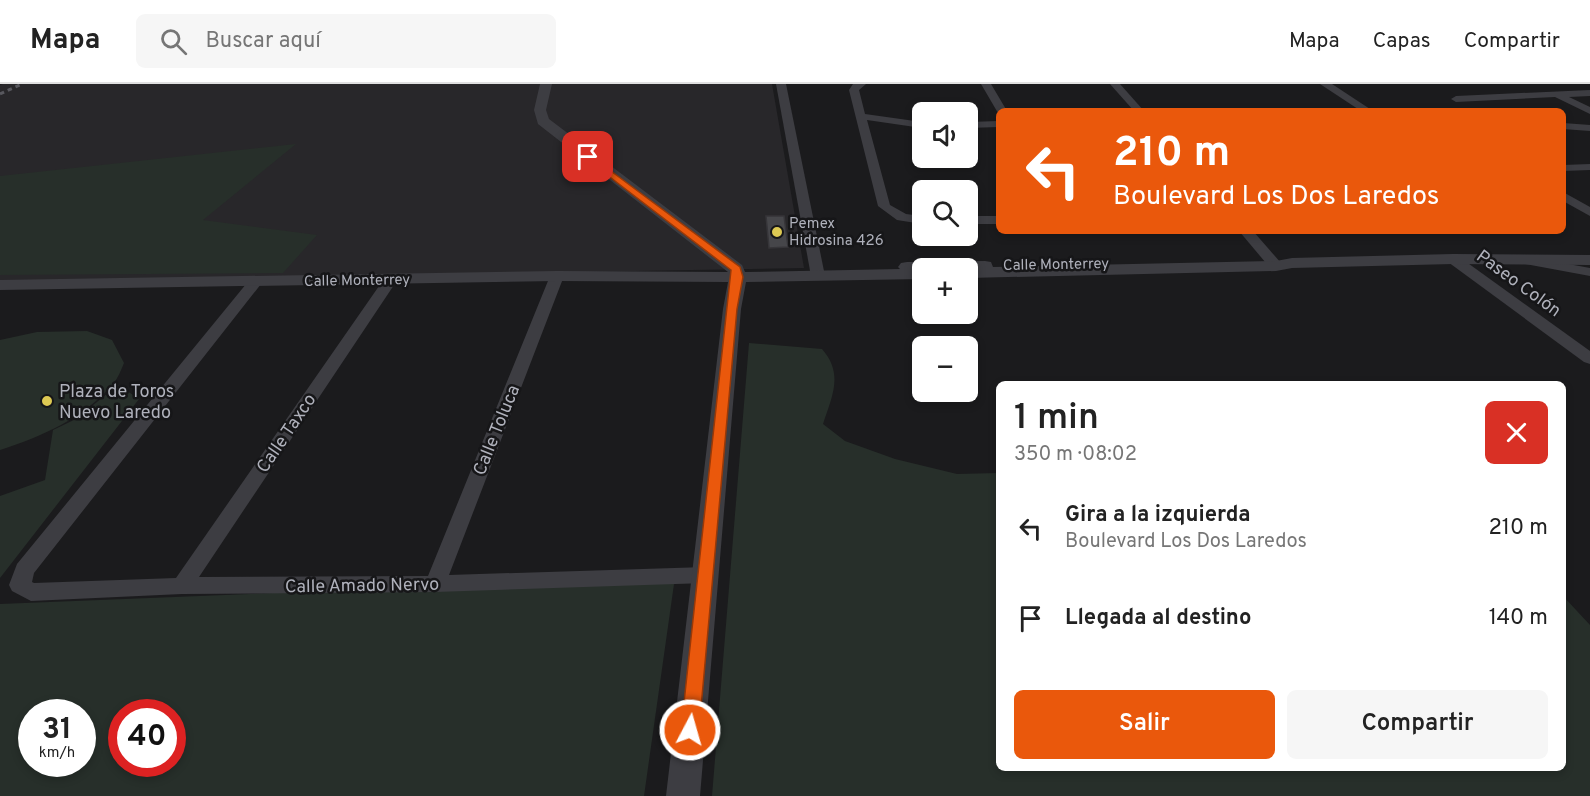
<!DOCTYPE html>
<html lang="es">
<head>
<meta charset="utf-8">
<style>
  body { margin:0; font-family:Overpass,sans-serif; background:#f6f6f6; color:#222; height:100vh; display:flex; flex-direction:column; font-size:22px; white-space:nowrap }
  * { box-sizing:border-box; margin:0 }
  p { font-size:20px; color:#767676 }
  .icon { flex:none; width:33px; height:33px; fill:none; stroke:currentColor; stroke-width:2; stroke-linecap:round; stroke-linejoin:round }
  .map { position:relative; flex:1; overflow:hidden }
  .side { position:absolute; left:996px; top:297px; width:570px; height:390px; display:flex; flex-direction:column; background:#fff; border-radius:9px; box-shadow:0 3px 9px #0003 }
  .side>* { flex:none }
  .top-card { position:absolute; left:996px; top:24px; width:570px; height:126px; border-radius:9px; box-shadow:0 3px 9px #0003; background:#ea580c; color:#fff; overflow:hidden }
  .fabs { position:absolute; left:912px; top:18px; display:grid; gap:12px }
  .fabs a { display:grid; place-items:center; width:66px; height:66px; border-radius:9px; background:#fff; box-shadow:0 3px 9px #0003; font-size:30px }
  .speed { position:absolute; left:18px; top:615px; display:flex; gap:12px; font-size:30px; font-weight:700; text-align:center }
  .speed>* { display:grid; place-content:center; width:78px; height:78px; border-radius:50%; background:#fff; box-shadow:0 3px 9px #0003; line-height:1 }
  .speed small { font-size:15px; font-weight:400 }
  .speed .limit { border:9px solid #d22; background:#fff; color:#111 }
  .pin { position:absolute; display:grid; place-items:center; width:51px; height:51px; color:#fff; margin:-26px; border-radius:12px; box-shadow:0 3px 9px #0006 }
  .me { position:absolute; width:66px; margin:-33px; rotate:6deg; stroke-linejoin:round; filter:drop-shadow(0 0 4px #0008) }
  .turn { display:flex; align-items:center; gap:21px; height:126px; padding:0 18px; font-size:27px }
  .turn .icon { width:78px; height:78px; stroke-width:2.5 }
  .turn b { display:block; font-size:42px; line-height:51px }
  .round { display:grid; place-items:center; flex:none; width:63px; height:63px; border-radius:9px; background:#f6f6f6 }
  .summary { display:flex; align-items:center; justify-content:space-between; height:102px; padding:0 18px }
  h1 { font-size:36px; font-weight:600; line-height:45px }
  .cta { display:flex; gap:12px; margin-top:auto; padding:12px 18px }
  .cta a { flex:1; height:69px; border-radius:9px; background:#ea580c; color:#fff; font-size:24px; font-weight:600; line-height:69px; text-align:center }
  .cta a+a { background:#f6f6f6; color:#222 }
  ul { padding:0; list-style:none }
  li { display:flex; align-items:center; gap:18px; height:90px; padding:0 18px }
  li div { flex:1 }
  li b { display:block; font-size:22px }
  li em { font-style:normal }
  header { display:flex; align-items:center; gap:36px; box-sizing:border-box; height:84px; padding:0 30px; background:#fff; border-bottom:2px solid #e0e0e0 }
  header strong { font-size:28px }
  nav { display:flex; gap:33px; margin-inline-start:auto; font-size:21px }
  .search { width:420px; height:54px; background:#f6f6f6; display:flex; align-items:center; gap:15px; box-sizing:border-box; padding:0 21px; border-radius:9px; color:#767676; font-size:22px }
  .map>svg:first-child { display:block }
  .built { fill:#28272a }
  .green { fill:#272f2a; fill-rule:evenodd }
  .building { fill:#46464a; stroke:#363539; stroke-width:1.5 }
  .lines { fill:none; stroke-linecap:round; stroke-linejoin:round }
  .minor { fill:#3d3d42; fill-rule:evenodd }
  .tertiary { fill:#3d3d42; fill-rule:evenodd }
  .rail { stroke:#58585e; stroke-width:3; stroke-dasharray:4.5 4; stroke-linecap:butt }
  .route { fill:#ea580c; stroke:#983908; stroke-width:1.5 }
  .poi-dot { fill:#ddc953; stroke:#161618; stroke-width:2 }
  .labels { text-anchor:middle; stroke-width:5; stroke-linejoin:round; paint-order:stroke }
  .far-poi-label { font-size:15px; fill:#afb1bb; stroke:#161618; text-anchor:start }
  .far-street-label { font-size:15px; fill:#afb1bb; stroke:#161618 }
  .street-label { font-size:18px; fill:#afb1bb; stroke:#161618 }
  .poi-label { font-size:18px; fill:#afb1bb; stroke:#161618; text-anchor:start }
</style>
</head>
<body>
<header>
<strong>Mapa</strong>
<div class="search"><svg class="icon" aria-label="search" viewBox="0 0 24 24"><circle cx="10" cy="10" r="6"/><path d="M15 15l6 6"/></svg>Buscar aquí</div>
<nav><a>Mapa</a><a>Capas</a><a>Compartir</a></nav>
</header>
<div class="map">
<svg width="1590" height="712" viewBox="0 0 1590 712">
  <rect width="100%" height="100%" fill="#1b1b1d"/>
  <!-- built -->
  <path class="built" d="M3 0H772L804 184 0 198V1Z"/>
  <!-- green -->
  <g class="green">
    <path d="M296 60 203 136 317 151 283 189 0 191V92Z"/>
    <path d="M87 247 112 256 124 279C121 286 118 294 113 300 84 334 41 353 0 366V256L37 248Z"/>
    <path d="M749 259 822 265C844 290 832 312 823 340L845 357 895 375 957 390 999 389V684H1563V512L1590 541V712H712Z"/>
    <path d="M118 301 139 315 0 494V412L45 396 53 346 76 335Z"/>
    <path d="M675 493 644 712H0V520ZM32 628H82V680H32ZM122 628H172V680H122Z"/>
  </g>
  <!-- building -->
  <path class="building" d="M766 132H784L788 163 769 164Z"/>
  <g class="lines">
    <!-- minor -->
    <g class="minor">
      <path d="M776 0H786L825 192 818 196 811 192Z"/>
      <path d="M853 0H866L859 6 865 30 922 38V44L867 36 890 121 906 130 922 132V140L897 136 878 122 849 6Z"/>
      <path d="M981 0H991L1007 27H999L998 29Z"/>
      <path d="M1110 0H1120L1144 27H1134Z"/>
      <path d="M1320 0H1332L1373 27H1361Z"/>
      <path d="M1590 6V12L1569 13 1590 23V30L1555 13 1456 18 1451 15 1456 12Z"/>
      <path d="M999 37V43L968 44V38Z"/>
      <path d="M1563 39 1590 41V47L1563 45Z"/>
      <path d="M1590 80V86L1563 87V81Z"/>
      <path d="M1563 108 1590 123V132L1563 117Z"/>
      <rect x="968" y="132" width="31" height="8"/>
      <path d="M1239 147H1253L1281 179 1283 182 1281 185H1271Z"/>
      <path d="M1453 171 1458 172 1590 267V280L1584 278 1448 178 1446 175Z"/>
      <path d="M1525 172 1590 184V192L1520 179 1518 176 1520 173Z"/>
      <path d="M557 188 564 192 449 491 706 483 714 485 717 491 714 497 706 499 435 508 182 510 31 517 12 507 9 501 17 480 251 194H261L263 197 261 200 34 489 32 498 34 499 176 494 386 192 391 191 398 195 199 493 428 492 550 192Z"/>
    </g>
    <!-- tertiary -->
    <path class="tertiary" d="M540 0H552L546 26 549 35 742 181 745 188 900 185 898 183 901 179 907 178 985 177 991 178 993 183 1276 177 1292 174 1453 170 1590 171V181L1453 180 1292 184 1276 187 968 194V184H922V195L746 198 741 225 700 712H666L723 225 728 198 557 197 0 206V196L557 187 728 188 538 40 534 26Z"/>
    <!-- rail -->
    <path class="rail" d="M0 10 22 0"/>
  </g>
  <!-- route -->
  <path class="route" d="M588 70 740 183 743 193 737 225 699 646 697 652 690 654 683 652 681 646 731 186 585 74 584 73Z"/>
  <!-- markers -->
  <g class="poi-dot">
    <circle cx="777" cy="148" r="6"/>
    <circle cx="47" cy="317" r="6"/>
  </g>
  <g class="labels">
    <!-- far-poi labels -->
    <g class="far-poi-label">
      <text x="789" y="144">Pemex<tspan x="789" dy="17">Hidrosina 426</tspan></text>
    </g>
    <!-- far-street labels -->
    <g class="far-street-label">
      <text transform="translate(1056 180) rotate(-1)" y="5">Calle Monterrey</text>
      <text transform="translate(357 196) rotate(-1)" y="5">Calle Monterrey</text>
    </g>
    <!-- street labels -->
    <g class="street-label">
      <text transform="translate(1519 199) rotate(36)" y="6">Paseo Colón</text>
      <text transform="translate(496 346) rotate(-68)" y="6">Calle Toluca</text>
      <text transform="translate(286 349) rotate(-56)" y="6">Calle Taxco</text>
      <text transform="translate(362 501) rotate(-1)" y="6">Calle Amado Nervo</text>
    </g>
    <!-- poi labels -->
    <g class="poi-label">
      <text x="59" y="313">Plaza de Toros<tspan x="59" dy="21">Nuevo Laredo</tspan></text>
    </g>
  </g>
</svg>
<div class="fabs">
<a><svg class="icon" aria-label="sound" viewBox="0 0 24 24"><path d="M4 9h4l5-4v14l-5-4H4zM17 9q2 3 0 6"/></svg></a>
<a><svg class="icon" aria-label="search" viewBox="0 0 24 24"><circle cx="10" cy="10" r="6"/><path d="M15 15l6 6"/></svg></a>
<a>+</a>
<a>−</a>
</div>
<div class="speed"><div>31<small>km/h</small></div><div class="limit">40</div></div>
<div class="pin" style="left:588px;top:73px;background:#d93025"><svg class="icon" aria-label="arrive" viewBox="0 0 24 24"><path d="M6 21V4h12l-3 4 3 4H6"/></svg></div>
<svg class="me" style="left:690px;top:646px" viewBox="-20 -20 40 40"><circle r="17" fill="#ea580c" stroke="#fff" stroke-width="3"/><path d="M0-11L8 9 0 5-8 9z" fill="#fff"/></svg>
<div class="top-card">
<div class="turn"><svg class="icon" aria-label="left" viewBox="0 0 24 24"><path d="M17 20v-9H6M10 6l-5 5 5 5"/></svg><div><b>210 m</b>Boulevard Los Dos Laredos</div></div>
</div>
<section class="side">
<div class="summary"><div><h1>1 min</h1><p>350 m · 08:02</p></div><a class="round" style="background:#d93025;color:#fff"><svg class="icon" aria-label="close" viewBox="0 0 24 24"><path d="M6 6l12 12M18 6L6 18"/></svg></a></div>
<ul>
<li><svg class="icon" aria-label="left" viewBox="0 0 24 24"><path d="M17 20v-9H6M10 6l-5 5 5 5"/></svg><div><b>Gira a la izquierda</b><p>Boulevard Los Dos Laredos</p></div><em>210 m</em></li>
<li><svg class="icon" aria-label="arrive" viewBox="0 0 24 24"><path d="M6 21V4h12l-3 4 3 4H6"/></svg><div><b>Llegada al destino</b></div><em>140 m</em></li>
</ul>
<div class="cta"><a>Salir</a><a>Compartir</a></div>
</section>
</div>
</body>
</html>
